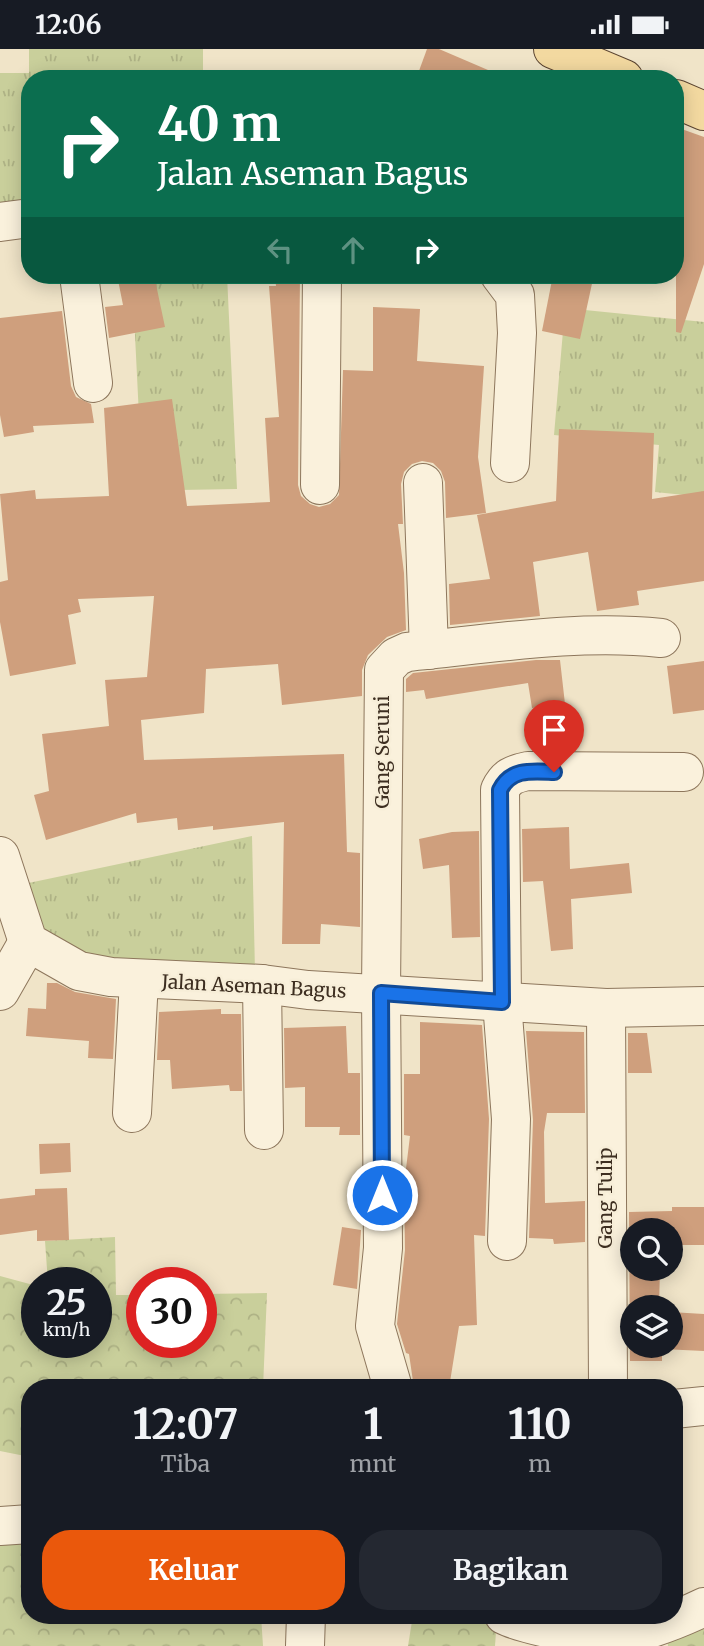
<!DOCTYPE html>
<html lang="id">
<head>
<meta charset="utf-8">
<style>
  body { margin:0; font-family:Merriweather,serif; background:#242831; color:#f1f3f6; height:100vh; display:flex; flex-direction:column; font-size:26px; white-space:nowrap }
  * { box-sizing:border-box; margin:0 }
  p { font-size:23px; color:#9ea1a6 }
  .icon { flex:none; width:38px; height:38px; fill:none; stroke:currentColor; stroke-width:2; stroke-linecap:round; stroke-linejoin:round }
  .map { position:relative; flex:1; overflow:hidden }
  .details { position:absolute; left:21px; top:1330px; width:662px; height:245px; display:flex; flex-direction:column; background:#171b24; border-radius:28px; box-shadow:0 4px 18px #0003 }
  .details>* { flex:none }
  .banner { position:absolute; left:21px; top:21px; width:663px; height:214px; border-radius:28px; box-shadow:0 4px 18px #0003; background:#0b6e4f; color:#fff; overflow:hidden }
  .controls { position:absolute; left:620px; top:1169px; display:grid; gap:14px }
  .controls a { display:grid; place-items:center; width:63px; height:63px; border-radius:50%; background:#171b24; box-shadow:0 4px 18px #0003; font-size:35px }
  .speed { position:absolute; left:21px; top:1218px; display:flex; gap:14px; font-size:35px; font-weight:700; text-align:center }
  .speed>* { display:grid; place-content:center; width:91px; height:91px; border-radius:50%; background:#171b24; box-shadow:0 4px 18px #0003; line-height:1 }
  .speed small { font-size:18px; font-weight:400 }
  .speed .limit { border:10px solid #d22; background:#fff; color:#111 }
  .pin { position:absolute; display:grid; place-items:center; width:60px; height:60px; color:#fff; margin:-72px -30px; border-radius:50% 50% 50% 0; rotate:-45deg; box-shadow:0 0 7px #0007 }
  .pin .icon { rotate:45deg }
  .me { position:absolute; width:77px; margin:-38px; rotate:0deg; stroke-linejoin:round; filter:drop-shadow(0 0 5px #0008) }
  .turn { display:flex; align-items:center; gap:24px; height:147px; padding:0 21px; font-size:32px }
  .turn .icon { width:91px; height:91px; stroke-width:2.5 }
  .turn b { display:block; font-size:49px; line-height:60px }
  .lanes { display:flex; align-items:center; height:66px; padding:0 21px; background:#0003; justify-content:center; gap:35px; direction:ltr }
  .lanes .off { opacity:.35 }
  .eta { display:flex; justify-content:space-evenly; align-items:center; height:119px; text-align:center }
  .eta b { font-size:42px; font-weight:700; line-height:49px }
  .primary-button { display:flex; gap:14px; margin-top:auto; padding:14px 21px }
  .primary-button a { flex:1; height:80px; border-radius:28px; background:#ea580c; color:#fff; font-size:28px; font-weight:700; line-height:80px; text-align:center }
  .primary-button a+a { background:#242831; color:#f1f3f6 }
  .status { display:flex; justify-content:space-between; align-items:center; height:49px; padding:0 35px; background:#171b24; direction:ltr }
  .status svg { height:19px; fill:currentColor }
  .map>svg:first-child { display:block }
  .grass { fill:url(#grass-tufts) }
  .forest { fill:url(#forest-crowns) }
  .building { fill:#cf9f7d }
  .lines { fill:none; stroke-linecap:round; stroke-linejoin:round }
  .minor-casing { stroke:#8d765c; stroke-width:40 }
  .major-casing { stroke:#5b4430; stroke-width:40 }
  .minor { stroke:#faf1dc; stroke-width:38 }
  .major { stroke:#f3d9a0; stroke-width:38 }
  .route-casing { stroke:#114b97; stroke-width:18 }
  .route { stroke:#1a73e8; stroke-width:12 }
  .labels { text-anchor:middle; stroke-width:5; stroke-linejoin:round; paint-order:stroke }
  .street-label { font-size:19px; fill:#3d2e20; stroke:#f7eed8 }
</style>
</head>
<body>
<div class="status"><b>12:06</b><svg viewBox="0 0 49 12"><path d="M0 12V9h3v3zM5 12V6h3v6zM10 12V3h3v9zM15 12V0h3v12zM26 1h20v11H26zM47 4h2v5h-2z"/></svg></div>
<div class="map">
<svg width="704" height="1597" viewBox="0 0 704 1597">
  <defs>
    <pattern id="grass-tufts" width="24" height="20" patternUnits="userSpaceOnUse" patternTransform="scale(1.75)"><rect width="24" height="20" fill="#c9cf9b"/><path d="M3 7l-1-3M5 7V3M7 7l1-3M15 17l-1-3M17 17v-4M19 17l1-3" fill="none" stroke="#aeb285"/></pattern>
    <pattern id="forest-crowns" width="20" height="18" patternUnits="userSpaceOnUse" patternTransform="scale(1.75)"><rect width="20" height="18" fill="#c9cf9b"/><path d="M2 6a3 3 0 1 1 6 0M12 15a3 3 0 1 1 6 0" fill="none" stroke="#aeb285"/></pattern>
  </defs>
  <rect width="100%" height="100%" fill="#f0e4c8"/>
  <!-- grass -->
  <g class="grass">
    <path d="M29 0H203V30H30V169L0 173V24H29Z"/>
    <path d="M132 226H227L237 440 180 441 143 448Z"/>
    <path d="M565 259 704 273V448L655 443 659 396 554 386Z"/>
    <path d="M252 787 255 923 85 922 0 840Z"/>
  </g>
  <!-- forest -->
  <g class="forest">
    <path d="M115 1188 116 1246H142V1293H201V1245L267 1244 263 1339H30V1408L0 1402V1227L37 1237V1293H96V1234H48L45 1192Z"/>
    <path d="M30 1466V1566H261L263 1597H0V1467Z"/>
    <path d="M413 1566 497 1569 495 1597H408Z"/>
    <path d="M704 1576V1597H668L667 1588Z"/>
  </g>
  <!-- building -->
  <g class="building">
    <path d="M427 0H439L509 30H416Z"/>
    <path d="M676 78 704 88V215L681 284 676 283Z"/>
    <path d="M117 226H154L165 278 109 289 105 258 123 256Z"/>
    <path d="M275 226H300L298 436 301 447 310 455 319 458 330 455 339 446 343 321 373 322V258L420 260 417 312 484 317 478 408 486 464 446 469 445 433 441 422 433 414 422 412 412 415 404 423 401 435 403 475H398L404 524 406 581 387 588 368 606 362 621V647L282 656 278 615 206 620 204 664 141 671 144 711 344 705 347 803 360 804V878L321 875 320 895H282L284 773 213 781V777L178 781 177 769 137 774 136 764 46 791 34 746 49 742 42 685 109 677 105 631 147 628 154 547 78 550 81 563 68 566 76 615 10 627 0 573V533L8 531 0 445 35 441 36 450 109 447 104 359 172 350 187 457 270 453 265 369 279 368 269 237H276Z"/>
    <path d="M553 226 593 230 580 290 542 282Z"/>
    <path d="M62 262 71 337 76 348 91 355 94 374 33 377 34 383 4 388 0 366V269Z"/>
    <path d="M559 380 654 384 652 450 704 442V532L637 542 639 556 597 562 588 503 533 513 540 567 450 576 449 535 490 530 477 466 556 452Z"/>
    <path d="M536 611H560L565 655 532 659 528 634 426 650 424 641 406 643V630L413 624Z"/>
    <path d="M704 612V661L673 665 667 617Z"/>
    <path d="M569 778 570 820 629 814 632 844 571 850 573 900 551 902 543 832 523 833 522 780Z"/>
    <path d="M479 782 480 888 452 889 449 816 423 820 419 790 452 783Z"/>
    <path d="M47 934H57L75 943 116 950 113 1010 88 1009 89 992 26 987 28 959 46 960Z"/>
    <path d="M221 960V965H241L242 1042H230L229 1036 172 1040 170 1011H157L159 963Z"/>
    <path d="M420 973 482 976 489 1070 485 1187 474 1186 477 1276 459 1277 449 1339H414L409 1305 406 1304 397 1275 405 1201 404 1136 410 1087 404 1086V1025H420Z"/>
    <path d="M346 977 348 1024H360V1086H339L340 1078H305V1038L285 1039 284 979Z"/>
    <path d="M526 982 584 983 585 1064H547L544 1083 545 1154 585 1152V1193L554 1195 553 1190 529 1189 533 1071Z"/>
    <path d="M628 984H647L652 1024H628Z"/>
    <path d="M70 1094 71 1123 40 1125 39 1095Z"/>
    <path d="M67 1139 69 1191 37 1192V1181L0 1186V1150L35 1146V1140Z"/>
    <path d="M672 1158H704V1196H670V1181H632V1220H660L659 1258H632V1297H670V1263L704 1265V1302L662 1300V1312H630L629 1163 672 1162Z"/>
    <path d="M342 1178 361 1181 357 1240 333 1236Z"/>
  </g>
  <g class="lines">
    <!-- minor casing -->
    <g class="minor-casing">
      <g id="minor">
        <path d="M0 173 30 169"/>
        <path d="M79 226 93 334"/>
        <path d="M500 226 515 246 517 284 510 414"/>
        <path d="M423 434 429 601"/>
        <path d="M320 436 322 226"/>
        <path d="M0 807 28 893 79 922 111 928 262 935 308 941 606 959 704 957"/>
        <path d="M262 935 264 1081"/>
        <path d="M0 942 28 893"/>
        <path d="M606 959 608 1339"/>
        <path d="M132 1064 139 931"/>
        <path d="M507 1192 511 1070 502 953 500 741C506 728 513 725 528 722L684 723"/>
        <path d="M393 1339 375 1277 383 1199 381 944 384 621 396 608 407 603C490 595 578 580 661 589"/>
        <path d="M674 1360 704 1357"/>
        <path d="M0 1477 30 1475"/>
        <path d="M504 1566C521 1575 598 1592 616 1588 645 1583 677 1571 704 1558"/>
        <path d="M305 1597 306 1566"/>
      </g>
    </g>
    <!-- major casing -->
    <g class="major-casing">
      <g id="major">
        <path d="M553 0 624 30"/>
        <path d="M676 50 704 62"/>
      </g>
    </g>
    <!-- minor -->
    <use href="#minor" class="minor"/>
    <!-- major -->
    <use href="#major" class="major"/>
  </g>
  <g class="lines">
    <!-- route casing -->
    <g class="route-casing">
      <path id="route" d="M382 1146 381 944 502 953 500 741C511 719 532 722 554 723"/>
    </g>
    <!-- route -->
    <use href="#route" class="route"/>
  </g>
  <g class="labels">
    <!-- street labels -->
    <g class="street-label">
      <text transform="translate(382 703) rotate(-90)" y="7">Gang Seruni</text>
      <text transform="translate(254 937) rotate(3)" y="7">Jalan Aseman Bagus</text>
      <text transform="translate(605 1149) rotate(-90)" y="7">Gang Tulip</text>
    </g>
  </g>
</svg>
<div class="controls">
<a><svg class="icon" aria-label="search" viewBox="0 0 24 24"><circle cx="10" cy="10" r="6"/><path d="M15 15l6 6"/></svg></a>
<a><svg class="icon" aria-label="layers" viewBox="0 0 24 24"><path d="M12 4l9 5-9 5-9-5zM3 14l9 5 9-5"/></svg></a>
</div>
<div class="speed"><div>25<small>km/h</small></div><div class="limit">30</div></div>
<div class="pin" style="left:554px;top:723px;background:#d93025"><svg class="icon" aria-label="arrive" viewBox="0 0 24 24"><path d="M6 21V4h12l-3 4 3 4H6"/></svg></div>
<svg class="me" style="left:382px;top:1146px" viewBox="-20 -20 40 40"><circle r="17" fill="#1a73e8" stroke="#fff" stroke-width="3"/><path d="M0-11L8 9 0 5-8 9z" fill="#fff"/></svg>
<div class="banner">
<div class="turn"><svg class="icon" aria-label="right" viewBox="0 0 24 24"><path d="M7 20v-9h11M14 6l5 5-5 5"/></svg><div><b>40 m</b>Jalan Aseman Bagus</div></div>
<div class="lanes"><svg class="icon off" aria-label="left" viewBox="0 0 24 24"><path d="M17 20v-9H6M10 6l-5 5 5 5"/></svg><svg class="icon off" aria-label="ahead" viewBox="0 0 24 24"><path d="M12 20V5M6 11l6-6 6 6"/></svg><svg class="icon" aria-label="right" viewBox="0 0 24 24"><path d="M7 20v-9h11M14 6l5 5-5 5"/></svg></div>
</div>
<section class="details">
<div class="eta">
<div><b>12:07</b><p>Tiba</p></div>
<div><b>1</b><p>mnt</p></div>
<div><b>110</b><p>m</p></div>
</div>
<div class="primary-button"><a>Keluar</a><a>Bagikan</a></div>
</section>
</div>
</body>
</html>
